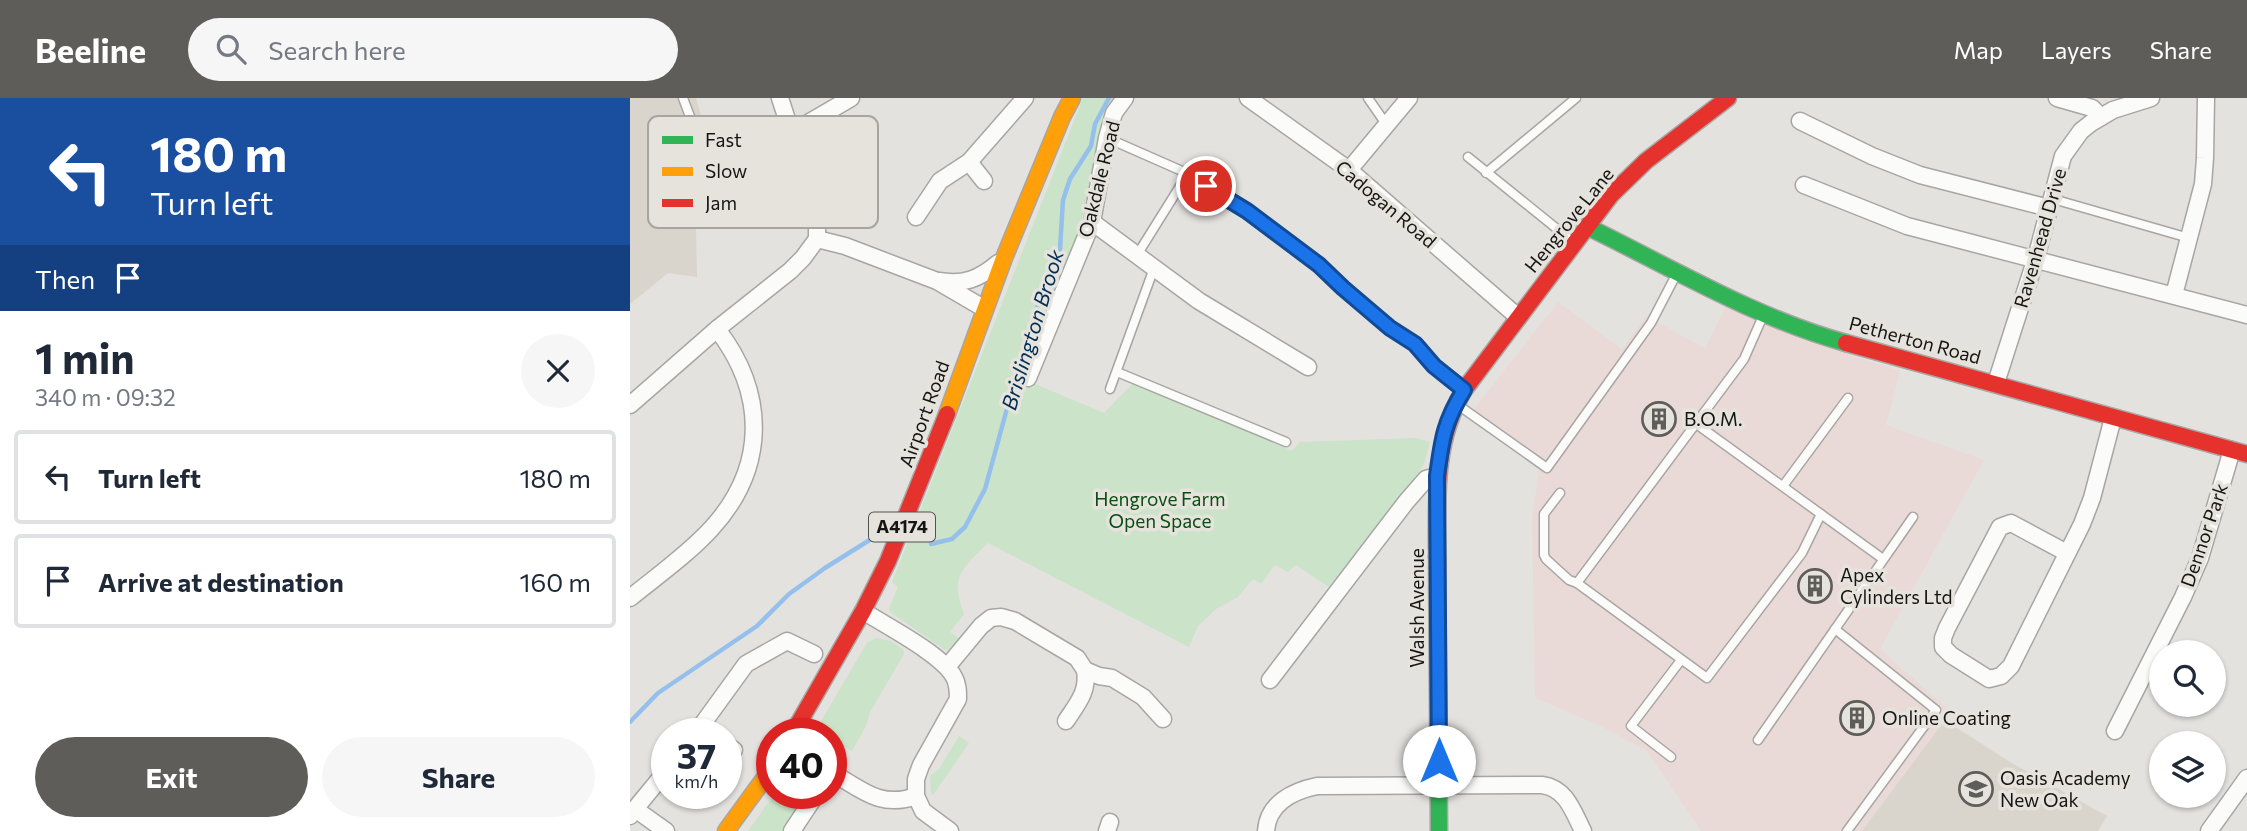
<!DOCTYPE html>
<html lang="en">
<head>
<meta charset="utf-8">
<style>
  body { margin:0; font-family:Commissioner,sans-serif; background:#f6f6f7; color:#1f2937; height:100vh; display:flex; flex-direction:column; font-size:26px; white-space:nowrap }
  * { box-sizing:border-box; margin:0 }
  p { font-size:23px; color:#747a83 }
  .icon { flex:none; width:38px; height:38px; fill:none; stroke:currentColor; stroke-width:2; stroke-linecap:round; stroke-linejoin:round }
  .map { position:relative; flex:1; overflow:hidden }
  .side { display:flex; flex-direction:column; background:#fff; width:630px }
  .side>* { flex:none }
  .hud { background:#1a4fa0; color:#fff; overflow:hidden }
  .fabs { position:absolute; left:1519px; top:542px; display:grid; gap:14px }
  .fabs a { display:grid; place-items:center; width:77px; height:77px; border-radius:50%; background:#fff; box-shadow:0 2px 5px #0004; font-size:35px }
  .speed { position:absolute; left:21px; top:620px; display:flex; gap:14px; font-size:35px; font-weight:700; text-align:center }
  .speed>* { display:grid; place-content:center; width:91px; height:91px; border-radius:50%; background:#fff; box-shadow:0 2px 5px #0004; line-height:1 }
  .speed small { font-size:18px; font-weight:400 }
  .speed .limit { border:10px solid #d22; background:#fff; color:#111 }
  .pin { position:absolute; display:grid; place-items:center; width:60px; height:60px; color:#fff; margin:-30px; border:4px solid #fff; border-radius:50%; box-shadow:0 2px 7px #0007 }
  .me { position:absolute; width:77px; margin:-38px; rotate:0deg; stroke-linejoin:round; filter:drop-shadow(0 0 5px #0008) }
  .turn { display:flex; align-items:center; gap:24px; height:147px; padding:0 35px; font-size:32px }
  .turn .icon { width:91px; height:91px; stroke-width:2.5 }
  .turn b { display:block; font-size:49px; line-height:60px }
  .then { display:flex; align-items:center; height:66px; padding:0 35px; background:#0003; gap:14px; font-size:26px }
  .round { display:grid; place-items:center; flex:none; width:74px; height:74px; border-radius:37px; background:#f6f6f7 }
  .summary { display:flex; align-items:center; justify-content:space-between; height:119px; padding:0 35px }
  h1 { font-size:42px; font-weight:700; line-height:52px }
  .primary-button { display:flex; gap:14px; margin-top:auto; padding:14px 35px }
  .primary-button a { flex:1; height:80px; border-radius:42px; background:#5e5d5a; color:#fff; font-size:28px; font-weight:700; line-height:80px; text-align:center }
  .primary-button a+a { background:#f6f6f7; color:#1f2937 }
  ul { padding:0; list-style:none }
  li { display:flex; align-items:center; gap:21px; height:94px; margin:0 14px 10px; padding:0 21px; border:4px solid #e0e1e3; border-radius:7px }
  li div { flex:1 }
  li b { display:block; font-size:26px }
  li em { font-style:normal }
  header { display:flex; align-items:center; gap:42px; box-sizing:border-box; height:98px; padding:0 35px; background:#5e5d5a; color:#fff }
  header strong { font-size:33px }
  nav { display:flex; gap:38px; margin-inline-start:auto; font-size:24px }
  .search { width:490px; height:63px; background:#f6f6f7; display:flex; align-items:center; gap:18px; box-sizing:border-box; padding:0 24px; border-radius:38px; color:#747a83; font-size:26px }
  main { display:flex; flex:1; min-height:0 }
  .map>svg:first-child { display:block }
  .commercial { fill:#e9dad7 }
  .built { fill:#d9d4cc }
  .green { fill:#cbe3c8 }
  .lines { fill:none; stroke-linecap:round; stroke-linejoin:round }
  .stream { stroke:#96c0ec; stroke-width:4.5 }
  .lane-casing { stroke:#a8a6a4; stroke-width:11 }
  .street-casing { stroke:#a8a6a4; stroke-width:19 }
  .fast-casing { stroke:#a8a6a4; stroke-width:19 }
  .slow-casing { stroke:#a8a6a4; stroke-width:19 }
  .jam-casing { stroke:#a8a6a4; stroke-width:19 }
  .lane { stroke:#fbfbfa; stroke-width:8 }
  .street { stroke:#fbfbfa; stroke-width:16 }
  .fast { stroke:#30b455; stroke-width:16 }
  .slow { stroke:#ff9f0a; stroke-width:16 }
  .jam { stroke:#e5322d; stroke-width:16 }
  .route-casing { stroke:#114b97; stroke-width:18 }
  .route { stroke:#1a73e8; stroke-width:12 }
  .labels { text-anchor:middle; stroke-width:7; stroke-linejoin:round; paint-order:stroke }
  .shield { fill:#e6e3dd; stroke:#545350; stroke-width:2 }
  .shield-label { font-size:18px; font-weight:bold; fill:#161513 }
  .street-label { font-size:19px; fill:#161513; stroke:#e6e3dd }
  .poi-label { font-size:19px; fill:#161513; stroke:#e6e3dd; text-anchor:start }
  .park-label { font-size:19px; fill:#074f12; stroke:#e6e3dd }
  .water-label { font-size:21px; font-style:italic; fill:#002e56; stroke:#e6e3dd }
  .key { fill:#e6e3dd; stroke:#a8a5a0; stroke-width:2 }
  .key-label { font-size:19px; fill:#161513 }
</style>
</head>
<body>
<header>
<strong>Beeline</strong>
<div class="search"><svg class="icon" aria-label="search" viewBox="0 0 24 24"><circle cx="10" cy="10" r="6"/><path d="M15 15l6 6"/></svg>Search here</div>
<nav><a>Map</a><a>Layers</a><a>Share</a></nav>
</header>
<main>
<section class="side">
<div class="hud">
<div class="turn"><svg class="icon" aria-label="left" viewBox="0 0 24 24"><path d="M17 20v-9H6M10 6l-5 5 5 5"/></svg><div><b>180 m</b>Turn left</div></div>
<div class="then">Then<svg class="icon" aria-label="arrive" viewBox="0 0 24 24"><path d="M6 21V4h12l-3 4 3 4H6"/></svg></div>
</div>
<div class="summary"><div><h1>1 min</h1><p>340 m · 09:32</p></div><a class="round"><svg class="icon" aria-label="close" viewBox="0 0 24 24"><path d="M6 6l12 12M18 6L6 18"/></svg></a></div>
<ul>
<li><svg class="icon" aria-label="left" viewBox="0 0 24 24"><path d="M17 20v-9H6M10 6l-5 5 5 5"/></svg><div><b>Turn left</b></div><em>180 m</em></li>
<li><svg class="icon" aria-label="arrive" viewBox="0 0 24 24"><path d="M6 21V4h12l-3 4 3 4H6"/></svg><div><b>Arrive at destination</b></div><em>160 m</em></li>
</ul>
<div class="primary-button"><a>Exit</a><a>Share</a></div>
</section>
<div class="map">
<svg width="1617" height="733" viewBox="0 0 1617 733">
  <rect width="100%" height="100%" fill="#e4e2df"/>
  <!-- commercial -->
  <path class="commercial" d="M928 204 992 251 1016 218 1075 250 1096 208 1175 242 1270 273 1256 327 1354 362 1250 551 1321 614 1232 733H1071L1017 653 969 627 905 600 902 422 909 369 839 317Z"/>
  <!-- built -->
  <g class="built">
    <path d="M0 0H66L75 30 56 38 69 80 91 73 103 110 66 125 67 179 38 175 0 206Z"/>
    <path d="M1315 622 1380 664 1477 718 1468 733H1232Z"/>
  </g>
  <!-- green -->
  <g class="green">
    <path d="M453 0H488L474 24 450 129 391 280 474 315 506 282 662 353 670 344 785 340 800 344 794 366 711 484 705 480 699 489 666 467 658 474 645 467 631 486 623 481 608 499 586 511 568 528 559 549 358 445C333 470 319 478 334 516L320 534 330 541 322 550 315 552 260 514 259 510 268 489 262 484Z"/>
    <path d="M246 540 260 543 273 551 274 556 240 614 236 628 222 653 211 646 207 655 201 651V635H184L237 545Z"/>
    <path d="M329 638 339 645 303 697 301 696 300 678 309 671Z"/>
    <path d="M145 695H181L155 733H118Z"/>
  </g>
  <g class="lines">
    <!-- stream -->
    <g class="stream">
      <path d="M301 446 322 441 335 429 355 391 381 296 409 204 430 151 433 102 440 81 461 48 465 26 479 0"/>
      <path d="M0 624 28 595 127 528 159 496 195 470 246 438"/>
    </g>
    <!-- lane casing -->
    <g class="lane-casing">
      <g id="lane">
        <path d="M53 0 73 53 78 61 91 60 161 35"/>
        <path d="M738 0 756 26"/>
        <path d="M477 40 552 73 617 113 689 167 713 190 760 230 785 246 804 268 832 290"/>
        <path d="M838 59 942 143"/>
        <path d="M856 75 946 0"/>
        <path d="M1423 101 1559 140"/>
        <path d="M507 157 552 85 556 75"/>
        <path d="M487 274 656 344"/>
        <path d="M480 291 524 170"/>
        <path d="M828 307 917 370 1021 225 1047 175"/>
        <path d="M1065 325 1253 461"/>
        <path d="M1153 388 1218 300"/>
        <path d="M930 395 914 416V457L916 461 939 482 947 485 1077 580 1172 455 1191 416"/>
        <path d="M947 485 1114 261 1133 218"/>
        <path d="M1205 531 1306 612 1217 733"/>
        <path d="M1128 642 1283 419"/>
        <path d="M1041 659 1001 628 1051 562"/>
      </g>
    </g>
    <!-- street casing -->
    <g class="street-casing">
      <g id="street">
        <path d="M618 0 719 72 888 219"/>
        <path d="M1427 0 1462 10 1471 19"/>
        <path d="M1170 23 1242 58 1290 77 1419 110"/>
        <path d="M161 35 221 0"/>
        <path d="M339 64 354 83"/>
        <path d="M719 72 779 0"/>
        <path d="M1174 87 1277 128 1617 217"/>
        <path d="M286 119 310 83 339 64 395 0"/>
        <path d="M462 124 569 203 678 269"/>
        <path d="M187 141 215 148 307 183 355 211"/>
        <path d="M309 183C334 187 349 181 368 165"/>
        <path d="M1544 197 1573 86 1575 60 1576 0"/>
        <path d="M398 280 462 124 477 40 484 15 495 0"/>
        <path d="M1366 285 1406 160 1433 58 1451 33 1461 25 1483 12 1521 0"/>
        <path d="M0 307 87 231 160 173 173 160 187 141V114L150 0"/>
        <path d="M1437 455 1381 425 1370 429 1317 530 1313 540V549L1321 557 1359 581 1371 578 1381 568 1452 426 1462 400 1483 320"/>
        <path d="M0 500C27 478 57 457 81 431 137 370 137 296 87 231"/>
        <path d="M233 513C255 527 313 557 324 579 328 586 328 593 328 601L291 667 286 681V698L293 713 320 733"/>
        <path d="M317 569 351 528 361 520 371 519 385 523 447 560 455 572 469 578 482 580 513 599 533 621"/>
        <path d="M640 582 776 404 796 381 807 378"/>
        <path d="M436 623C447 606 459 593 455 572"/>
        <path d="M1485 633 1553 499 1570 460 1602 352"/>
        <path d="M66 635 116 566 157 543 184 556"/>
        <path d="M96 647 104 652"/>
        <path d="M201 674C231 691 250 711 286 698"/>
        <path d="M5 711 37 672"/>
        <path d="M0 718 5 711 36 733"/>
        <path d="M162 733 187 695"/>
        <path d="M477 733 480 724"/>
        <path d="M636 733C638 705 663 693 687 688L912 687C936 690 943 713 953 733"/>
        <path d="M1579 733 1617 680"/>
      </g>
    </g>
    <!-- fast casing -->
    <g class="fast-casing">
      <g id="fast">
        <path d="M958 129C1042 170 1125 220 1216 245"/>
        <path d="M807 460 809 733"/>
      </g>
    </g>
    <!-- slow casing -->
    <g class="slow-casing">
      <g id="slow">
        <path d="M317 316 374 160 432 19 442 0"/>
        <path d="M96 733 142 670"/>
      </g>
    </g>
    <!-- jam casing -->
    <g class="jam-casing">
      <g id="jam">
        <path d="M1216 245 1617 356"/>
        <path d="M807 460C807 401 803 344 834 292L981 97 1016 63 1098 0"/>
        <path d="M163 635 233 513 258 463 317 316"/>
      </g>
    </g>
    <!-- lane -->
    <use href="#lane" class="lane"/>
    <!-- street -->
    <use href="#street" class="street"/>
    <!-- fast -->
    <use href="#fast" class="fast"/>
    <!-- slow -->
    <use href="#slow" class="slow"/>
    <!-- jam -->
    <use href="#jam" class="jam"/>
  </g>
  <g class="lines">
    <!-- route casing -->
    <g class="route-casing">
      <path id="route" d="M576 88 617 113 689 167 713 190 760 230 785 246 804 268 834 292C814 324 812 341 807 378L809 663"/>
    </g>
    <!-- route -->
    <use href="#route" class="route"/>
  </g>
  <!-- icons -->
  <defs>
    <g id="building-ring" transform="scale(1.75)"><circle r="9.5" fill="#e6e3dd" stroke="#5e5d5a" stroke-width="1.5"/><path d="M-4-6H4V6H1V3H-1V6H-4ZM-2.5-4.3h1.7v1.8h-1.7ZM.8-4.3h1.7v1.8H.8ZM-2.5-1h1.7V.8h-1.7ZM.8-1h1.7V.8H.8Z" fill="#5e5d5a"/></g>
    <g id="school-ring" transform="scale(1.75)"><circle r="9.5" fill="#e6e3dd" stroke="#5e5d5a" stroke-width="1.5"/><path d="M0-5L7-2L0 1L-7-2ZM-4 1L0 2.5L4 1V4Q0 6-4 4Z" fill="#5e5d5a"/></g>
  </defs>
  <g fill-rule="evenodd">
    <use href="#building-ring" x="1029" y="321"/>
    <use href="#building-ring" x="1185" y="488"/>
    <use href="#building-ring" x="1227" y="620"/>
    <use href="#school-ring" x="1346" y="691"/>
  </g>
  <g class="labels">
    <!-- shield labels -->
    <rect class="shield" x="239" y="414.5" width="66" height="29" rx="5"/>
    <g class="shield-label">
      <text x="272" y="435">A4174</text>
    </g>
    <!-- street labels -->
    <g class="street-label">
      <text transform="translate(469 81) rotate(-76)" y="7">Oakdale Road</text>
      <text transform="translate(756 106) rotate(40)" y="7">Cadogan Road</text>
      <text transform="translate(939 122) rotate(-51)" y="7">Hengrove Lane</text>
      <text transform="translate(1410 140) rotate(-74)" y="7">Ravenhead Drive</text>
      <text transform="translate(1285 242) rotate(15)" y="7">Petherton Road</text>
      <text transform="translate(294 316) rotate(-70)" y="7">Airport Road</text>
      <text transform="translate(1574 437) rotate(-71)" y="7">Dennor Park</text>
      <text transform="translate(787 510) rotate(-90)" y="7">Walsh Avenue</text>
    </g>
    <!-- poi labels -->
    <g class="poi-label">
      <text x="1054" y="328">B.O.M.</text>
      <text x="1210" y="484">Apex<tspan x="1210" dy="22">Cylinders Ltd</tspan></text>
      <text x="1252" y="627">Online Coating</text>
      <text x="1370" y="687">Oasis Academy<tspan x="1370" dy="22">New Oak</tspan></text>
    </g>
    <!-- park labels -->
    <g class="park-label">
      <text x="530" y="408">Hengrove Farm<tspan x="530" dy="22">Open Space</tspan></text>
    </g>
    <!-- water labels -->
    <g class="water-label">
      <text transform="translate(403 232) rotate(-73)" y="7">Brislington Brook</text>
    </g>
  </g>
  <!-- legend -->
  <rect x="18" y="18" width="230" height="112" rx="10" class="key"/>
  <rect x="32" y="38" width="31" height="8" fill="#30b455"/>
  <rect x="32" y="69" width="31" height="9" fill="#ff9f0a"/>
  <rect x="32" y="101" width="31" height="8" fill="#e5322d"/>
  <g class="key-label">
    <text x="75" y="49">Fast</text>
    <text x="75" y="80">Slow</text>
    <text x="75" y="112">Jam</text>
  </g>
</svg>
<div class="fabs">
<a><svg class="icon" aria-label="search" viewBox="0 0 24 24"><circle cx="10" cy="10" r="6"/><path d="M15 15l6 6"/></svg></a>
<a><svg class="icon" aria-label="layers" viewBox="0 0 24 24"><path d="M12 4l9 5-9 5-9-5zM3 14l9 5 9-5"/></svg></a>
</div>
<div class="speed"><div>37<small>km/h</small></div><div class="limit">40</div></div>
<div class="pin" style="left:576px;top:88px;background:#d93025"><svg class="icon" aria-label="arrive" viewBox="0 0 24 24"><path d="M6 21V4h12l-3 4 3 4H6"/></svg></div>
<svg class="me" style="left:809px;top:663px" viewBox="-20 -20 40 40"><circle r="19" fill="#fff"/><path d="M0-13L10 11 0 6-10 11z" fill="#1a73e8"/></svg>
</div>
</main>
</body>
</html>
